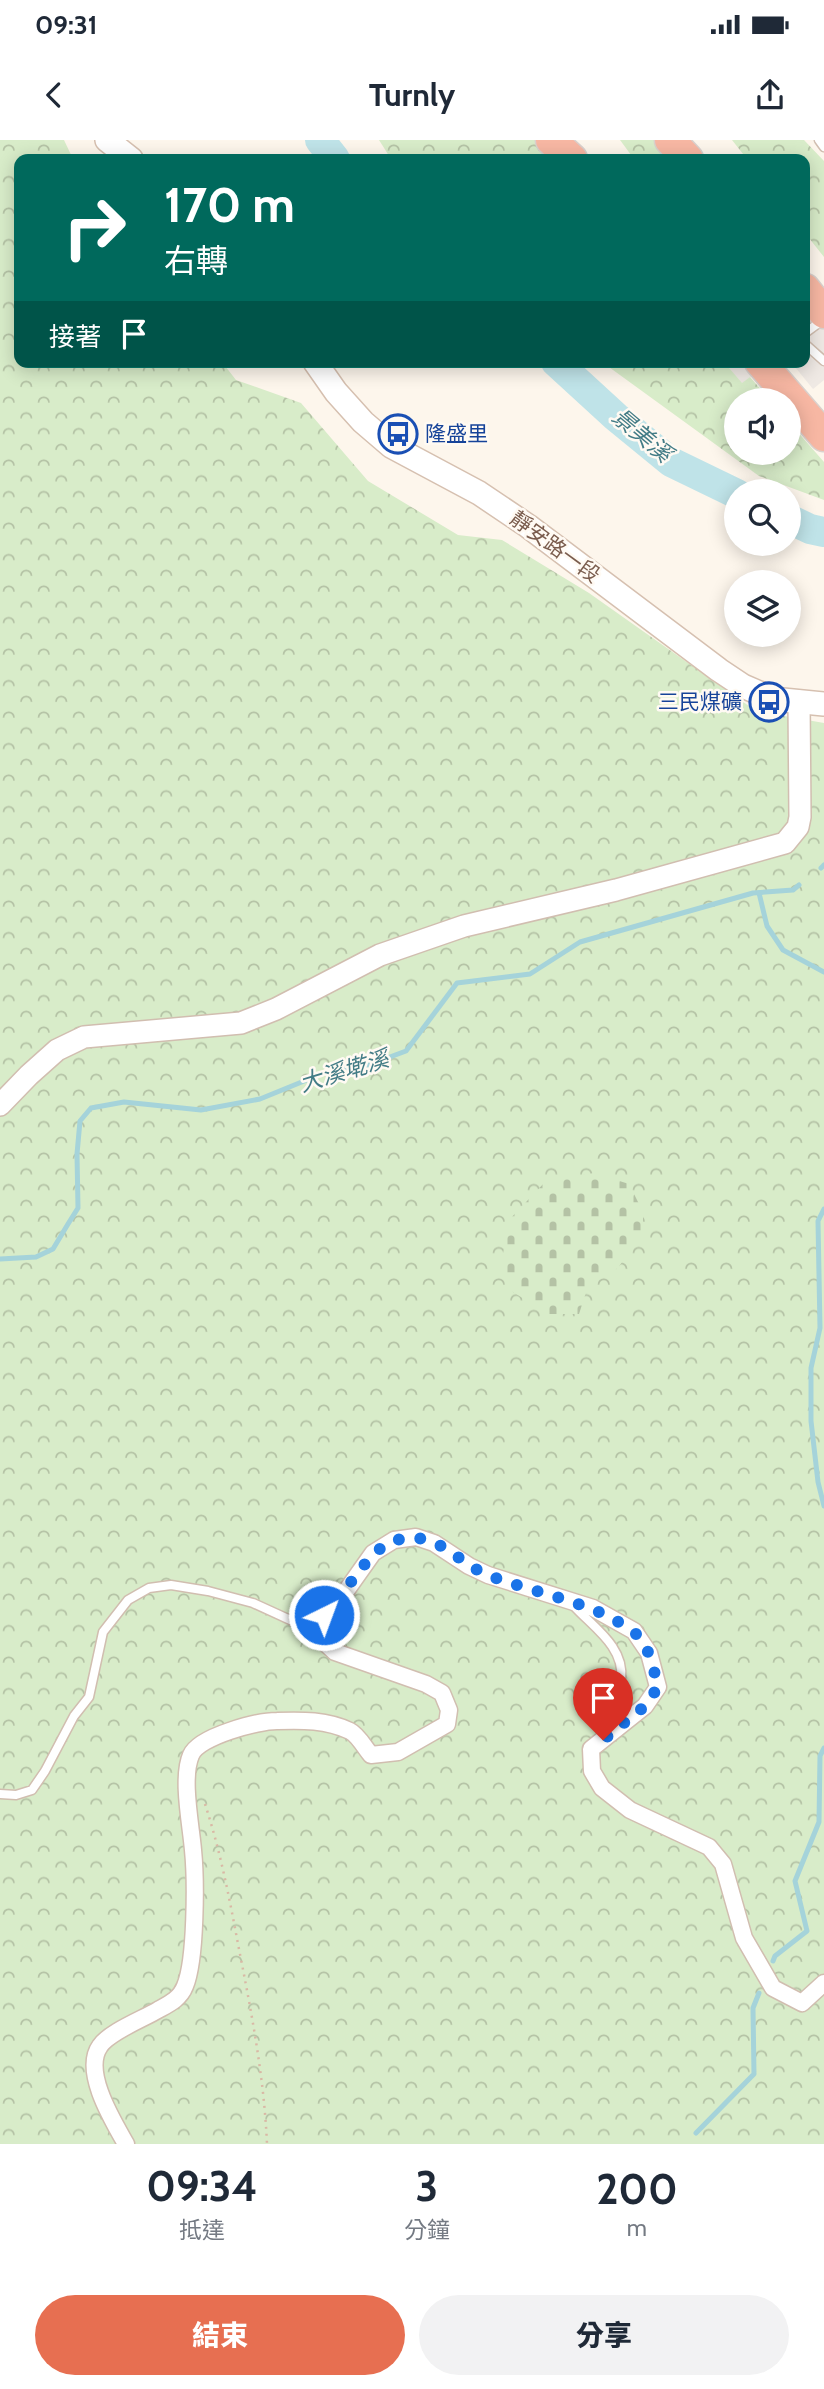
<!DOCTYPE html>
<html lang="zh-TW">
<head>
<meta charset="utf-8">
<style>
  body { margin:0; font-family:Cabin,"Noto Sans TC",sans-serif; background:#f2f2f3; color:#1f2937; height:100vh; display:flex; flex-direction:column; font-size:26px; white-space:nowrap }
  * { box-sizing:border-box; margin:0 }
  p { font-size:23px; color:#747a83 }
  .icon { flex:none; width:38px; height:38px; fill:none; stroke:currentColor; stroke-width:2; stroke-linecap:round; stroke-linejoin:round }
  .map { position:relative; height:2004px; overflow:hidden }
  .details { display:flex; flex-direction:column; background:#fff; flex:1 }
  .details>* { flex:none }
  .guide { position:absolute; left:14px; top:14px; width:796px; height:214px; border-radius:14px; box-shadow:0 4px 18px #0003; background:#00695c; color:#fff; overflow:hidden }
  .fabs { position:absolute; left:724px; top:248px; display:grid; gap:14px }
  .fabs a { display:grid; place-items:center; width:77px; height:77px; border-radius:50%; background:#fff; box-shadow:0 4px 18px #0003; font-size:35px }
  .pin { position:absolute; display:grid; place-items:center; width:60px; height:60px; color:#fff; margin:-72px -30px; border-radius:50% 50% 50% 0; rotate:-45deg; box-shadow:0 0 7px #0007 }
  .pin .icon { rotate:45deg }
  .me { position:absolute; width:77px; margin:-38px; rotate:42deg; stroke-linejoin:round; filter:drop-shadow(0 0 5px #0008) }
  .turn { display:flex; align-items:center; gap:24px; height:147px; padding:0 35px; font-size:32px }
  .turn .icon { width:91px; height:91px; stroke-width:2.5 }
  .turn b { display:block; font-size:49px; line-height:60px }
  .then { display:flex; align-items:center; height:66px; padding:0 35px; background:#0003; gap:14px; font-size:26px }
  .eta { display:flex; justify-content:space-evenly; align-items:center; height:119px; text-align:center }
  .eta b { font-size:42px; font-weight:800; line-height:49px }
  .primary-button { display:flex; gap:14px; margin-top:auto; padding:14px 35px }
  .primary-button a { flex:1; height:80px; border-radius:42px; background:#e76f51; color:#fff; font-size:28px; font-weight:800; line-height:80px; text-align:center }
  .primary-button a+a { background:#f2f2f3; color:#1f2937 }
  .status { display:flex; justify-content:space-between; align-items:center; height:49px; padding:0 35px; background:#fff; direction:ltr }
  .status svg { height:19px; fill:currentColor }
  header { display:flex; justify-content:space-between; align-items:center; height:91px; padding:0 35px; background:#fff; font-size:32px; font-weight:800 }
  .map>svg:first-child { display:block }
  .industrial { fill:#efe9e4 }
  .forest { fill:url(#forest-crowns) }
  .cemetery { fill:url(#cemetery-stones) }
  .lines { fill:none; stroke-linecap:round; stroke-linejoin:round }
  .stream { stroke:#a5d3da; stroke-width:5 }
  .river { stroke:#bfe3e8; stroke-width:30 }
  .service-casing { stroke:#d1beb0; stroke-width:11 }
  .minor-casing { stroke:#d1beb0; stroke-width:19 }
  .tertiary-casing { stroke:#d1beb0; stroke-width:24 }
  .secondary-casing { stroke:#d6c0b0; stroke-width:26 }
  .motorway-casing { stroke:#dad1cd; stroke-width:33 }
  .path { stroke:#d9b8a5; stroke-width:2.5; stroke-dasharray:2 5; stroke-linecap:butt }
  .service { stroke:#fff; stroke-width:8 }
  .minor { stroke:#fff; stroke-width:16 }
  .tertiary { stroke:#fff; stroke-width:21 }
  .secondary { stroke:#fff; stroke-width:23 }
  .motorway { stroke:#f7b7a3; stroke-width:30 }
  .route { stroke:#1a73e8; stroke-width:12; stroke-dasharray:0 21.6 }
  .labels { text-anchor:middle; stroke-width:5; stroke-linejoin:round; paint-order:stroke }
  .transit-label { font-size:21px; fill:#164399; stroke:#fffaf3; text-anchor:start }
  .street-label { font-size:21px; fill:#7a5c4d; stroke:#fffaf3 }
  .water-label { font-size:23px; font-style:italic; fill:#437c86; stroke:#fffaf3 }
</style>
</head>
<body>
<div class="status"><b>09:31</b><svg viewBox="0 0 49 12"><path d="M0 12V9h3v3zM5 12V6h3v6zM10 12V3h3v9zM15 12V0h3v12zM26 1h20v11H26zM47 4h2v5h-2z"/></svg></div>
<header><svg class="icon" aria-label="back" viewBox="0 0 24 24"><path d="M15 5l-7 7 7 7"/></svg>Turnly<svg class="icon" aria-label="share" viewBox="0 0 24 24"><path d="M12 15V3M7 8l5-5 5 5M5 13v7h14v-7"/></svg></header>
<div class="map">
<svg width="824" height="2004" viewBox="0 0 824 2004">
  <defs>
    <pattern id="forest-crowns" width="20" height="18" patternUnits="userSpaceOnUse" patternTransform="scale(1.75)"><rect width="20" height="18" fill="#d8ecc9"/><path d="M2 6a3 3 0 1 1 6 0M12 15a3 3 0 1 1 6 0" fill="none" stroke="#b4c2a5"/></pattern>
    <pattern id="cemetery-stones" width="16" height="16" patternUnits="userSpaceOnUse" patternTransform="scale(1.75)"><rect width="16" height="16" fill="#d8ecc9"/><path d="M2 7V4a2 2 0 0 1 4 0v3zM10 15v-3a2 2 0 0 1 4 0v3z" fill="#b4c2a5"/></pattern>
  </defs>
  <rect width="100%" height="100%" fill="#fdf6ec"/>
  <!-- industrial -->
  <g class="industrial">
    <path d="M824 152V240L813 249 791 222H805V166Z"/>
    <path d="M724 222H769L742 244Z"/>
  </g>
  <!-- forest -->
  <g class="forest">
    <path d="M0 0H64L73 19H19V222H222L236 240 301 263 368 341 458 395 502 400 589 453 756 571 824 583V2004H0Z"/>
    <path d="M379 0H540L560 19H391Z"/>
    <path d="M620 0H657L674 19H634Z"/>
    <path d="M732 0H804L824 21V117L805 93V19H747Z"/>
    <path d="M602 222H724L742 243 750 237 771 261H737V313H789V282L824 322V360L759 336Z"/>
  </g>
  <!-- cemetery -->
  <path class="cemetery" d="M594 1033 629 1044 643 1072V1091L618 1128 588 1146 579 1174H548L513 1152 501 1125 509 1080 545 1042Z"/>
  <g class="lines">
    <!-- stream -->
    <g class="stream">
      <path d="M821 728 824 725"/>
      <path d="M759 753 767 786 783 810 824 832"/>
      <path d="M824 1069 818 1081 820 1188 811 1228V1281L818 1342 824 1366"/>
      <path d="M0 1119 36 1117 53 1109 68 1084 78 1068 77 1014 80 981 91 968 124 962 201 970 260 959 336 928 363 927 406 911 457 843 530 834 580 802 753 753 793 750 799 745"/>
      <path d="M773 1821 775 1816 807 1791 795 1741 819 1682 820 1616 824 1608"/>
      <path d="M696 1993 754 1934 753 1868 759 1853"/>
    </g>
    <!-- river -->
    <g class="river">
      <path d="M320 0 335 19"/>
      <path d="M556 222 616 277 671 322 737 354"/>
      <path d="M789 379 810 389 824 392"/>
    </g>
    <!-- service casing -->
    <g class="service-casing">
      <g id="service">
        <path d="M819 0 824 7"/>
        <path d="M805 193 824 179"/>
        <path d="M805 204 824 221"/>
        <path d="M574 1466C593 1487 625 1507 621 1539L609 1550 601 1549"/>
        <path d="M0 1654 16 1655 32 1650 45 1631 74 1576 89 1557 103 1492 128 1460 149 1448 171 1445 208 1451 253 1463 310 1489"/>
      </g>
    </g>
    <!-- minor casing -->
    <g class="minor-casing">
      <path id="minor" d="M126 2004C113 1981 82 1931 100 1906 109 1892 143 1879 158 1870 169 1864 180 1859 185 1846 196 1820 196 1740 193 1710 191 1685 181 1638 191 1615 199 1596 258 1581 277 1581 302 1580 327 1580 350 1591 358 1595 365 1608 371 1615L398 1612 447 1584 449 1570 442 1553 426 1544 335 1512 310 1489 339 1461 373 1413 394 1400 416 1397 434 1403 469 1426 488 1435 593 1468 634 1491 649 1513 658 1547 645 1566 591 1609 592 1631 602 1648 630 1670 709 1707 723 1724 744 1798 773 1848 802 1863 824 1843"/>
    </g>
    <!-- tertiary casing -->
    <g class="tertiary-casing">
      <path id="tertiary" d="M0 965 29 935 57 910 84 897 241 883 276 869 380 815 464 786 616 750 785 703 798 687 800 677 799 561"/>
    </g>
    <!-- secondary casing -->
    <g class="secondary-casing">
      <g id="secondary">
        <path d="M107 0 131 19"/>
        <path d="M315 222 336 252 363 282 391 306 479 353 528 386 719 530 743 546 773 559 824 564"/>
      </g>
    </g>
    <!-- motorway casing -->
    <g class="motorway-casing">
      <g id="motorway">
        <path d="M551 0 572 19"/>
        <path d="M670 0 688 19"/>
        <path d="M805 149 824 173"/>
        <path d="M760 222 824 296"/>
      </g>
    </g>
    <!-- path -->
    <path class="path" d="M205 1664C220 1710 229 1756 238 1804 251 1870 264 1936 267 2004"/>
    <!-- service -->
    <use href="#service" class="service"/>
    <!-- minor -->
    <use href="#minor" class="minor"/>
    <!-- tertiary -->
    <use href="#tertiary" class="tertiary"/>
    <!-- secondary -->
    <use href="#secondary" class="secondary"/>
    <!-- motorway -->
    <use href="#motorway" class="motorway"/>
  </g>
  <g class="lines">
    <!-- route -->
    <path class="route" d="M324 1475C347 1454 368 1407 397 1400 410 1397 421 1397 433 1402 453 1411 468 1427 488 1435 536 1454 588 1460 631 1490 649 1502 653 1527 658 1547L645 1566 603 1600"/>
  </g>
  <!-- icons -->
  <defs>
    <g id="bus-ring" transform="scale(2.0125)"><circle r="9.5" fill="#fffaf3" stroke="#1a4fb4" stroke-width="1.5"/><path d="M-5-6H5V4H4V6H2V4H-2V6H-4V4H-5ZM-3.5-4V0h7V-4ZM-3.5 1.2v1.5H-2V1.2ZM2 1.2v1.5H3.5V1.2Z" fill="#1a4fb4"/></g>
  </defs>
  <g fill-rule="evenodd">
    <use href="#bus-ring" x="398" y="294"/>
    <use href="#bus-ring" x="769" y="562"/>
  </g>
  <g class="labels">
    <!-- transit labels -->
    <g class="transit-label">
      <text x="425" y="301">隆盛里</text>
      <text x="742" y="569" text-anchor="end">三民煤礦</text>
    </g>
    <!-- street labels -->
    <g class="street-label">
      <text transform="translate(555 407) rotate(36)" y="7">靜安路一段</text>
    </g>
    <!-- water labels -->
    <g class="water-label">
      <text transform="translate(642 295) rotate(40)" y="8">景美溪</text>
      <text transform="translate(344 931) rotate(-17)" y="8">大溪墘溪</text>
    </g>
  </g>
</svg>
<div class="fabs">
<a><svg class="icon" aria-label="sound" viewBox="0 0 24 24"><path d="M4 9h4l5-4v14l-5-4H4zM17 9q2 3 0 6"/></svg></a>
<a><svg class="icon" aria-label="search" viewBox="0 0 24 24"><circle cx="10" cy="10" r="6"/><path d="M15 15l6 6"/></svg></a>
<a><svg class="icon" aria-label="layers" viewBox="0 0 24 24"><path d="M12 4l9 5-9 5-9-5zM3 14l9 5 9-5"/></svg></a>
</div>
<div class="pin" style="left:603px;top:1600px;background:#d93025"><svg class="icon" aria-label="arrive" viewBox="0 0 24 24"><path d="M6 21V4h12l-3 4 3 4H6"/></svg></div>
<svg class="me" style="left:324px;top:1475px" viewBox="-20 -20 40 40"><circle r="17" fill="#1a73e8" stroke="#fff" stroke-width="3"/><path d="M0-11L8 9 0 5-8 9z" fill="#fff"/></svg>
<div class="guide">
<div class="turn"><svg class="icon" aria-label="right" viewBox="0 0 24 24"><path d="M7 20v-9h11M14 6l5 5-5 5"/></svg><div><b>170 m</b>右轉</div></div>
<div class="then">接著<svg class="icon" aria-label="arrive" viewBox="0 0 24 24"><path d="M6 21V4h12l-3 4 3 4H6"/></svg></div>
</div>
</div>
<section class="details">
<div class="eta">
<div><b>09:34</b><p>抵達</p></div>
<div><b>3</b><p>分鐘</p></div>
<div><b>200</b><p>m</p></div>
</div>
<div class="primary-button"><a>結束</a><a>分享</a></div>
</section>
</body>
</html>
